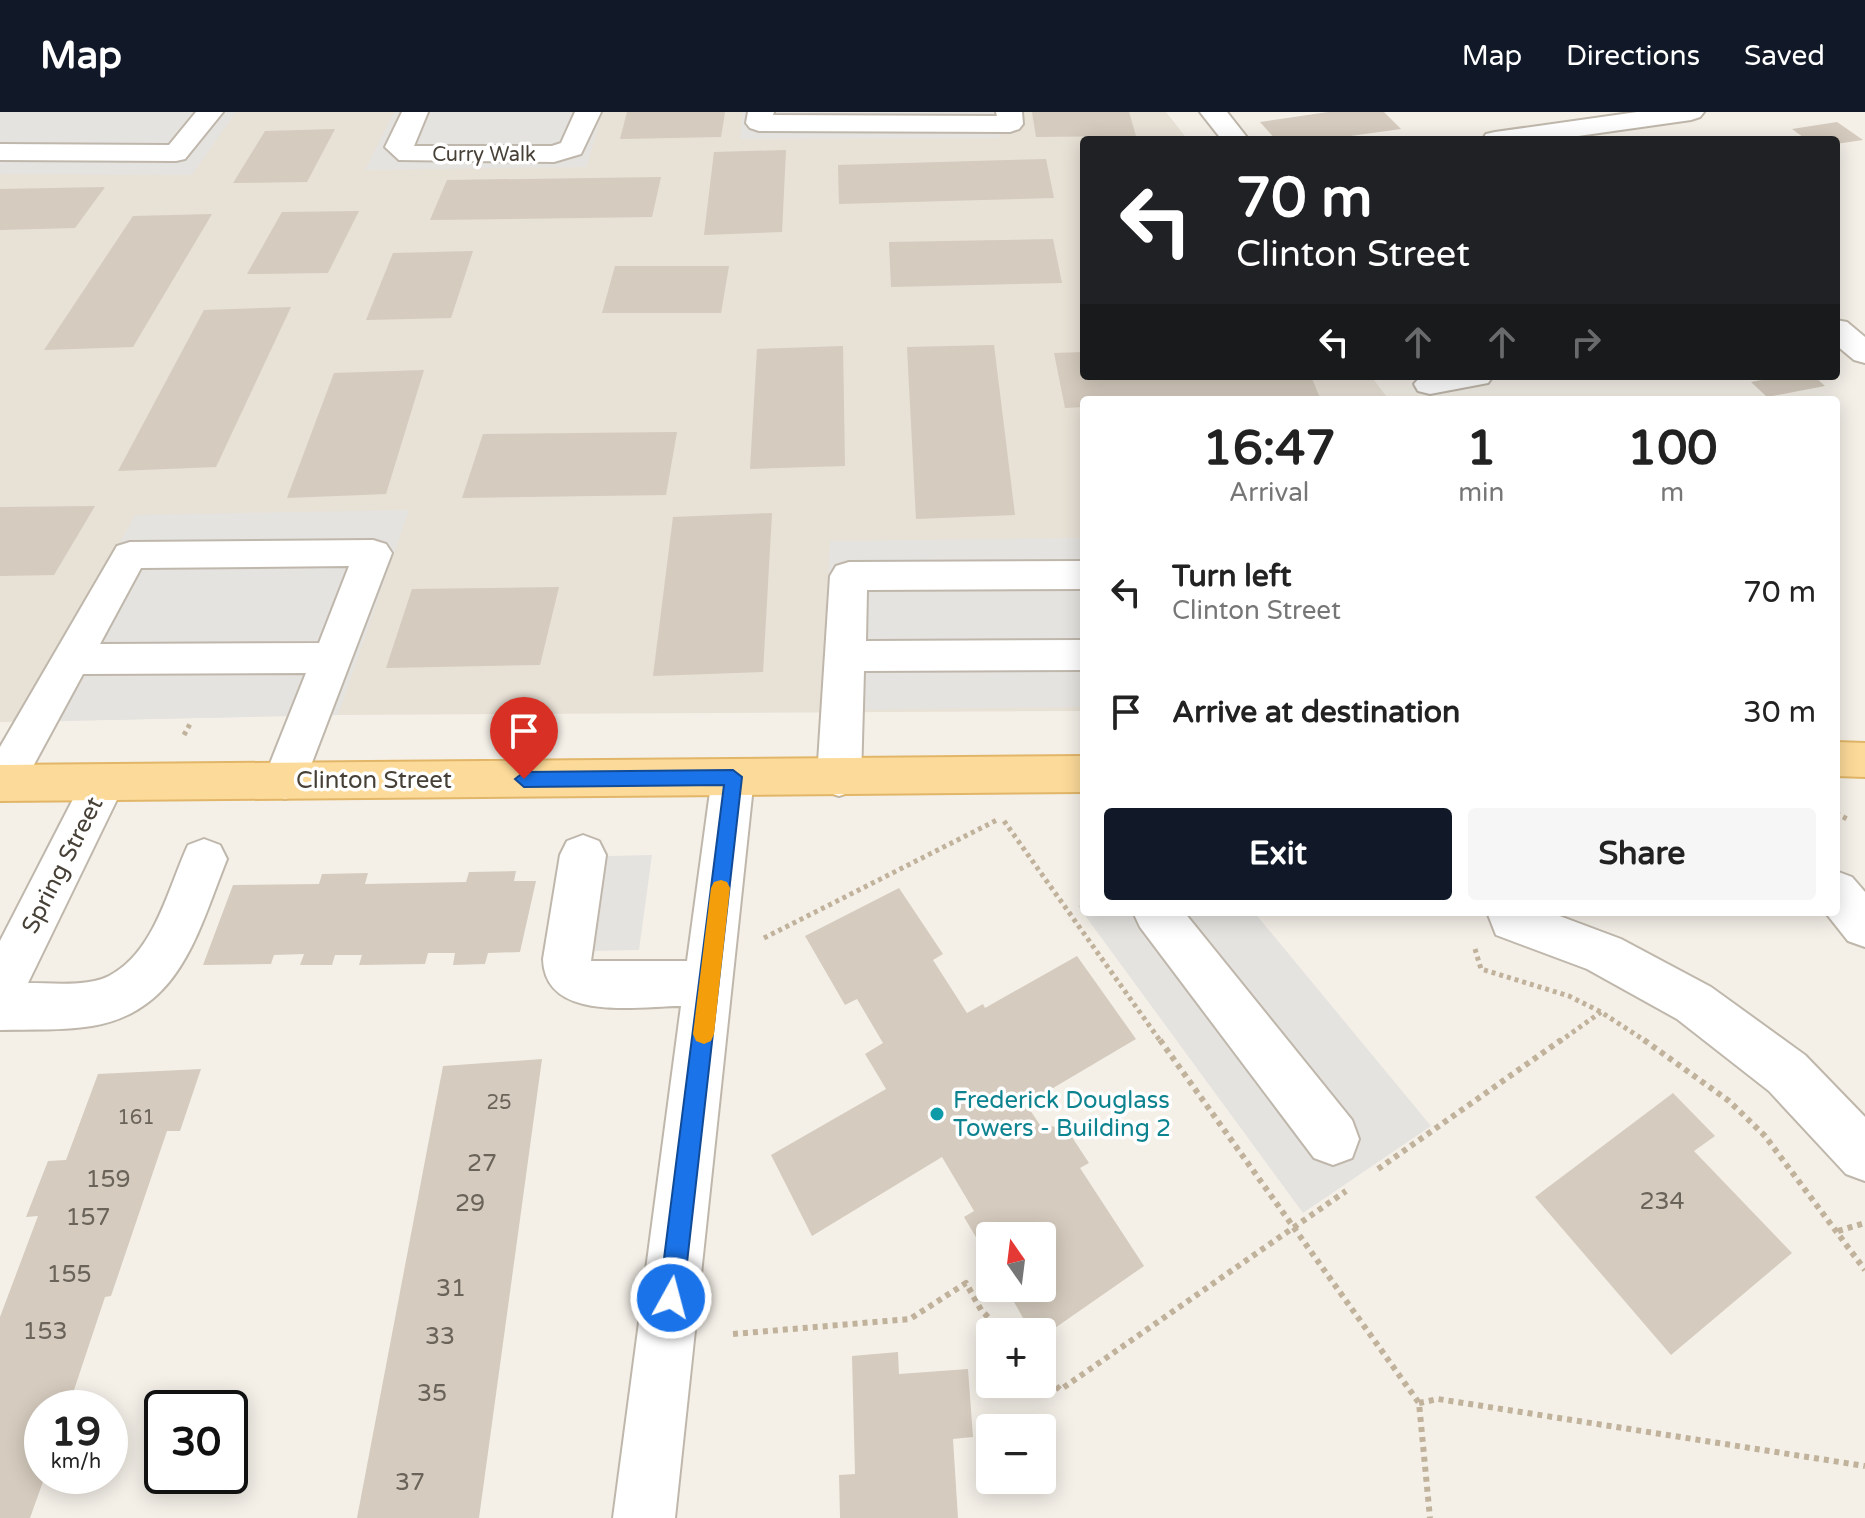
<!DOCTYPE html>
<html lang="en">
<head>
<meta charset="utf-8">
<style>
  body { margin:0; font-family:"Varela Round",sans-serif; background:#f6f6f6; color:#222; height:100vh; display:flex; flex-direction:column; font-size:30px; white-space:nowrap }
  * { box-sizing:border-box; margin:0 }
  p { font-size:26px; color:#767676 }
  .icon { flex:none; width:44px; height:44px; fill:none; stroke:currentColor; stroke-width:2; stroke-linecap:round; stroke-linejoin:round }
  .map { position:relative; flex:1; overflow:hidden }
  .side { position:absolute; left:1080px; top:284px; width:760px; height:520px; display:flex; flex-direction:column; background:#fff; border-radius:8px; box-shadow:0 4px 20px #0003 }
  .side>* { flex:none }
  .banner { position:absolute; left:1080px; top:24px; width:760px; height:244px; border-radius:8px; box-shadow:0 4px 20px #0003; background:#202124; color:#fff; overflow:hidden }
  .needle { width:52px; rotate:346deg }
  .controls { position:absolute; left:976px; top:1110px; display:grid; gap:16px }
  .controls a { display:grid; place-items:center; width:80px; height:80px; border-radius:8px; background:#fff; box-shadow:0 4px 20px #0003; font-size:40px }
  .speed { position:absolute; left:24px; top:1278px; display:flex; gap:16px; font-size:40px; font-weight:700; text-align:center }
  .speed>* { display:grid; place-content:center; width:104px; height:104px; border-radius:50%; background:#fff; box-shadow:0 4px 20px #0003; line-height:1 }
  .speed small { font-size:20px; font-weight:400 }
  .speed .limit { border:4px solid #111; border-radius:12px; background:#fff; color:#111 }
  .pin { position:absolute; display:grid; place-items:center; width:68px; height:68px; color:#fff; margin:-82px -34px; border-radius:50% 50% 50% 0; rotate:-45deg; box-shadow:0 0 8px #0007 }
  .pin .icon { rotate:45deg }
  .me { position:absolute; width:88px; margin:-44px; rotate:7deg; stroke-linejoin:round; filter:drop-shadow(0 0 6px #0008) }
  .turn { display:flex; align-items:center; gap:28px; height:168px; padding:0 24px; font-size:36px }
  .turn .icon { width:104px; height:104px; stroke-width:2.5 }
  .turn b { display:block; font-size:56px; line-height:68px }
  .lanes { display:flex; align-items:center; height:76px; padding:0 24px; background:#0003; justify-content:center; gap:40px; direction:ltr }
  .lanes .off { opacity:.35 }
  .eta { display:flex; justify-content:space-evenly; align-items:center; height:136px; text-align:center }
  .eta b { font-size:48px; font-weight:700; line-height:56px }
  .action { display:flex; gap:16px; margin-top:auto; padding:16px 24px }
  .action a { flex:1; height:92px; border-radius:8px; background:#111827; color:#fff; font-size:32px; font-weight:700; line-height:92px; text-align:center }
  .action a+a { background:#f6f6f6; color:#222 }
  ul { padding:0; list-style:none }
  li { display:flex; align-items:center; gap:24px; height:120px; padding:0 24px }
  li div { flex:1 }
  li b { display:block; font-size:30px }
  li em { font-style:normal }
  header { display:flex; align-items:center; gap:48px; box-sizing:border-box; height:112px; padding:0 40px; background:#111827; color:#fff }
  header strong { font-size:38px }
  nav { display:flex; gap:44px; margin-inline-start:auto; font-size:28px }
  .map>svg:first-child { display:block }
  .residential { fill:#e8e1d6 }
  .parking { fill:#e5e3e0 }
  .building { fill:#d5cbbe }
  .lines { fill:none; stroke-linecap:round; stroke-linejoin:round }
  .minor-casing { stroke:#bfb7ab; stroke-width:4 }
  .major-casing { stroke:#e2b668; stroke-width:4 }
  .path-far1 { stroke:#c1b29c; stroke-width:5; stroke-dasharray:4 4; stroke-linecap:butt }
  .path { stroke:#c1b29c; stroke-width:6; stroke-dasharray:5 5; stroke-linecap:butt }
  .minor { fill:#fff; fill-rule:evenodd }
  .major { fill:#fcda99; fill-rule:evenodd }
  .route { fill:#1a73e8; stroke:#114b97; stroke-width:2 }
  .slow { fill:#f59e0b }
  .culture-dot { fill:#0f9aa8; stroke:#fff; stroke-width:3 }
  .labels { text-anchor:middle; stroke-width:7; stroke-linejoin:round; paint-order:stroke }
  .far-street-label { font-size:20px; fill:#474037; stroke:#fff }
  .number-label { font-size:20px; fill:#6a6359 }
  .street-label { font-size:24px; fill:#474037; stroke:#fff }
  .culture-label { font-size:24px; fill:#0d838f; stroke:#fff; text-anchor:start }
  .near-number-label { font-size:24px; fill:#6a6359 }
</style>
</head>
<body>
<header>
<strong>Map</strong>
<nav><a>Map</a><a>Directions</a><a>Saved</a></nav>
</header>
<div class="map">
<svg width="1865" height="1406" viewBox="0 0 1865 1406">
  <rect width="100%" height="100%" fill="#f4f0e8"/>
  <!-- residential -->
  <path class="residential" d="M0 0H1166L1188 28H1084V264H1371L1389 288H1084V599L338 603 0 610Z"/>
  <!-- parking -->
  <g class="parking">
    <path d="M0 0H236L192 63 0 62Z"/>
    <path d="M394 0H602L587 55 365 58Z"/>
    <path d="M743 0H998L1000 26 740 27Z"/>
    <path d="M409 398 338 603 22 610 135 403Z"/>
    <path d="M1084 426V595L820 598 830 429Z"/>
    <path d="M598 735 602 736 607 744 652 743 639 838 543 840 561 745Z"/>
    <path d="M1084 791V800H1254L1431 1014 1303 1101 1078 794Z"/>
  </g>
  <!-- building -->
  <g class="building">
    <path d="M627 0H725L721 25 620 27Z"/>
    <path d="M1032 0H1129L1136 24 1036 25Z"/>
    <path d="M1328 0H1384L1401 17 1322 28H1276L1260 10Z"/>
    <path d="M1837 10 1863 28 1836 32V28H1807L1792 17Z"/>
    <path d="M335 17 307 70 233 71 265 19Z"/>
    <path d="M786 38 782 120 704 123 714 40Z"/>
    <path d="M1046 47 1054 86 839 92 838 53Z"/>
    <path d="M661 65 652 105 430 108 447 68Z"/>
    <path d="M105 75 75 116 0 118V77Z"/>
    <path d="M359 99 328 161 247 162 282 100Z"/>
    <path d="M212 102 133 235 44 238 133 104Z"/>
    <path d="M1053 127 1062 171 891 175 889 130Z"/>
    <path d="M473 139 451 206 366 208 393 141Z"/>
    <path d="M615 154H729L721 201H602Z"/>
    <path d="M291 195 216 355 118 359 204 198Z"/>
    <path d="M994 233 1015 403 916 407 907 235Z"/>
    <path d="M843 234 845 354 750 357 757 237Z"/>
    <path d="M1084 240V264H1311L1320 286 1084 288V295L1065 296 1054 241Z"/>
    <path d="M424 258 386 382 287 386 334 261Z"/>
    <path d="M1770 264H1814L1825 274 1767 285 1751 270 1772 266Z"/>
    <path d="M677 320 666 383 462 386 483 322Z"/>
    <path d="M95 394 54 463 0 464V395Z"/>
    <path d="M772 401 763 560 653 564 673 405Z"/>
    <path d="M559 475 540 553 386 556 412 477Z"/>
    <path d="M516 759 514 769H536L520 840 488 841 485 852 453 853 455 841H428L425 852 359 853 362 843H335L332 853H300L304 842 274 843 271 852 203 853 233 773 319 772 322 762 368 761 365 772 466 770 469 760Z"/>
    <path d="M899 776 943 842 933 848 967 901 983 892 985 896 1077 844 1136 927 1026 992 1040 1013 1066 1016 1089 1051 1080 1056 1144 1154 1042 1225V1220H1031L1006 1176H1042V1124H990V1149L964 1105 974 1099 942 1045 812 1124 771 1043 886 977 865 942 883 931 857 887 845 893 805 824Z"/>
    <path d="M542 947 479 1406H357L443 954Z"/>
    <path d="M201 957 180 1019H167L111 1184 105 1185 68 1296H42V1364H45L30 1406H0V1205L38 1104 26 1105 48 1049 66 1048 98 962Z"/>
    <path d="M1673 981 1715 1024 1694 1039 1792 1141 1671 1243 1535 1085Z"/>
    <path d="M898 1240 899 1262 968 1257 973 1325 953 1327 958 1406H840L839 1363 855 1362 852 1244Z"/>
  </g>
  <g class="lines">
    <!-- minor casing -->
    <g class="minor-casing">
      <g id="minor">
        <path d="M196 0H223L185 47 176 49 0 48V32L169 33Z"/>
        <path d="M402 0H428L414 34H552L561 31 575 0H601L581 42 554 50 399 48 385 35Z"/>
        <path d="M748 0H774L773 3 997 4 996 0H1022L1023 12 1019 17 1010 20 759 19 750 16 746 11Z"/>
        <path d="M1200 0H1227L1249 28H1222Z"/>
        <path d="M1637 0H1704L1700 5 1691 8 1550 28H1482L1486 22 1495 20Z"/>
        <path d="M1836 208 1847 210 1865 225V251L1854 248 1836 233Z"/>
        <path d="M1493 264 1488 271 1430 282 1418 279 1414 272 1421 264Z"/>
        <path d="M373 428 386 432 392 441 300 682 285 687 270 682 263 669 306 561 83 562 17 684 0 688V635L117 434 130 430ZM349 454 319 531 100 532 141 456Z"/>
        <path d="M1084 449V477L867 478 866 529 1084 528V558L864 559 861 666 854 679 839 684 824 679 817 666 830 464 836 454 849 450Z"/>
        <path d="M733 647 748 652 754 665 675 1406H613L681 894C638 894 545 911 543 847L560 743 567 729 583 723 599 729 606 743 591 849H687L712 665 718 652Z"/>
        <path d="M103 653 118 658 125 671 28 871C52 871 87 875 109 864 155 840 168 776 188 733L204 727 220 733 227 747C198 819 181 899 92 914 62 919 31 917 0 918V829L88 658Z"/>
        <path d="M1836 759 1852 765 1865 780V835L1848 829 1825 800H1836Z"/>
        <path d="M1133 800H1184L1352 1008 1359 1027 1352 1046 1333 1053 1314 1046 1140 815Z"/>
        <path d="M1487 800H1549L1621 827 1711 875 1805 943 1865 1005V1069L1846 1062 1769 979 1677 907 1587 857 1496 823Z"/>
      </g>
    </g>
    <!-- major casing -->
    <g class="major-casing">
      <g id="major">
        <path d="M1836 630 1865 631V665L1836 664Z"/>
        <path d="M1084 644V680L0 689V653Z"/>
      </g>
    </g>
    <!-- path-far1 -->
    <g class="path-far1">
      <path d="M184 623 190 612"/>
      <path d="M1836 701 1849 708"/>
      <path d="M1004 709 1161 930"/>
      <path d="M764 826 997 708"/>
      <path d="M1475 837 1481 857 1569 884 1601 900 1647 930"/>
      <path d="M1559 930 1601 900"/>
    </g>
    <!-- path -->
    <g class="path">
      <path d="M1160 928 1419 1291 1430 1406"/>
      <path d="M1644 928 1729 989 1765 1024 1865 1158"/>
      <path d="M1378 1057 1561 928"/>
      <path d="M1838 1119 1865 1111"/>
      <path d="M733 1222 910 1207 966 1171 981 1198 1003 1220"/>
      <path d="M1042 1260 1060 1278 1346 1079"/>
      <path d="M1419 1291 1438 1287 1865 1354"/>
    </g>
    <!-- minor -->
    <use href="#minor" class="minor"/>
    <!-- major -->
    <use href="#major" class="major"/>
  </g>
  <!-- route -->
  <path class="route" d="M733 658 742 665 683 1186 679 1194 671 1197 663 1194 659 1186 724 673 524 675 515 667 524 660Z"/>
  <!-- slow -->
  <path class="slow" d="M721 768 727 770 730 776 714 922 711 929 704 932 696 929 693 922 711 776 714 770Z"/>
  <!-- markers -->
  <circle class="culture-dot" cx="937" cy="1002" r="8"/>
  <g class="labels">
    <!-- far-street labels -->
    <g class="far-street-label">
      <text x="484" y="49">Curry Walk</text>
    </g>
    <!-- number labels -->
    <g class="number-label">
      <text x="499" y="997">25</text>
      <text x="136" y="1012">161</text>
    </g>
    <!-- street labels -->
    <g class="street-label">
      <text x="374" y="676">Clinton Street</text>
      <text transform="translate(62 753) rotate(-63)" y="8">Spring Street</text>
    </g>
    <!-- culture labels -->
    <g class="culture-label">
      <text x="953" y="996">Frederick Douglass<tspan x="953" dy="28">Towers - Building 2</tspan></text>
    </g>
    <!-- near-number labels -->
    <g class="near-number-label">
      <text x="482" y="1059">27</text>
      <text x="108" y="1075">159</text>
      <text x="1662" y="1097">234</text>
      <text x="470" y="1099">29</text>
      <text x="88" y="1113">157</text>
      <text x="69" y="1170">155</text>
      <text x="451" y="1184">31</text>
      <text x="45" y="1227">153</text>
      <text x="440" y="1232">33</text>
      <text x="432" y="1289">35</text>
      <text x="410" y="1378">37</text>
    </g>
  </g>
</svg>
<div class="controls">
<a><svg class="needle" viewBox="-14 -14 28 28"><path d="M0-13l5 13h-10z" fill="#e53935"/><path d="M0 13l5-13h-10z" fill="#767676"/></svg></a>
<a>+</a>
<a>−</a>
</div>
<div class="speed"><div>19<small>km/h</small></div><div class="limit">30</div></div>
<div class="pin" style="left:524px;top:667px;background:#d93025"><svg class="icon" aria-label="arrive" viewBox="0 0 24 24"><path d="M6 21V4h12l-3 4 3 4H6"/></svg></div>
<svg class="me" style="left:671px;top:1186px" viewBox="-20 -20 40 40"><circle r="17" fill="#1a73e8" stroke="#fff" stroke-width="3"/><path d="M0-11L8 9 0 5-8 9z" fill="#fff"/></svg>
<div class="banner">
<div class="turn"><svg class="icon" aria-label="left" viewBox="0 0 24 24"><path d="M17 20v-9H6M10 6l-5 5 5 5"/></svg><div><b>70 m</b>Clinton Street</div></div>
<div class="lanes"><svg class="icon" aria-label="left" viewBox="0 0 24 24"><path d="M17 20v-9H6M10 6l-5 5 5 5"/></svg><svg class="icon off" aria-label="ahead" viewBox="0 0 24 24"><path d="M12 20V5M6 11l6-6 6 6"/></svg><svg class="icon off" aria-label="ahead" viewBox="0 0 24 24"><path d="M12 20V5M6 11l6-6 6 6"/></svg><svg class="icon off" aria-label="right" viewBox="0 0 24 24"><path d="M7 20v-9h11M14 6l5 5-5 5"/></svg></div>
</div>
<section class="side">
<div class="eta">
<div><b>16:47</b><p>Arrival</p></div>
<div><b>1</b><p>min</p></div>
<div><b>100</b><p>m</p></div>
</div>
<ul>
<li><svg class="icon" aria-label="left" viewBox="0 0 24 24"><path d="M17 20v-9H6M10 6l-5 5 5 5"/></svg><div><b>Turn left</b><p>Clinton Street</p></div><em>70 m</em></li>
<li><svg class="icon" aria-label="arrive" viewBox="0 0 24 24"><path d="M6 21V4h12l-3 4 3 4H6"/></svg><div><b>Arrive at destination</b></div><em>30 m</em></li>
</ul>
<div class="action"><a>Exit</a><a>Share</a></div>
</section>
</div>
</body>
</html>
